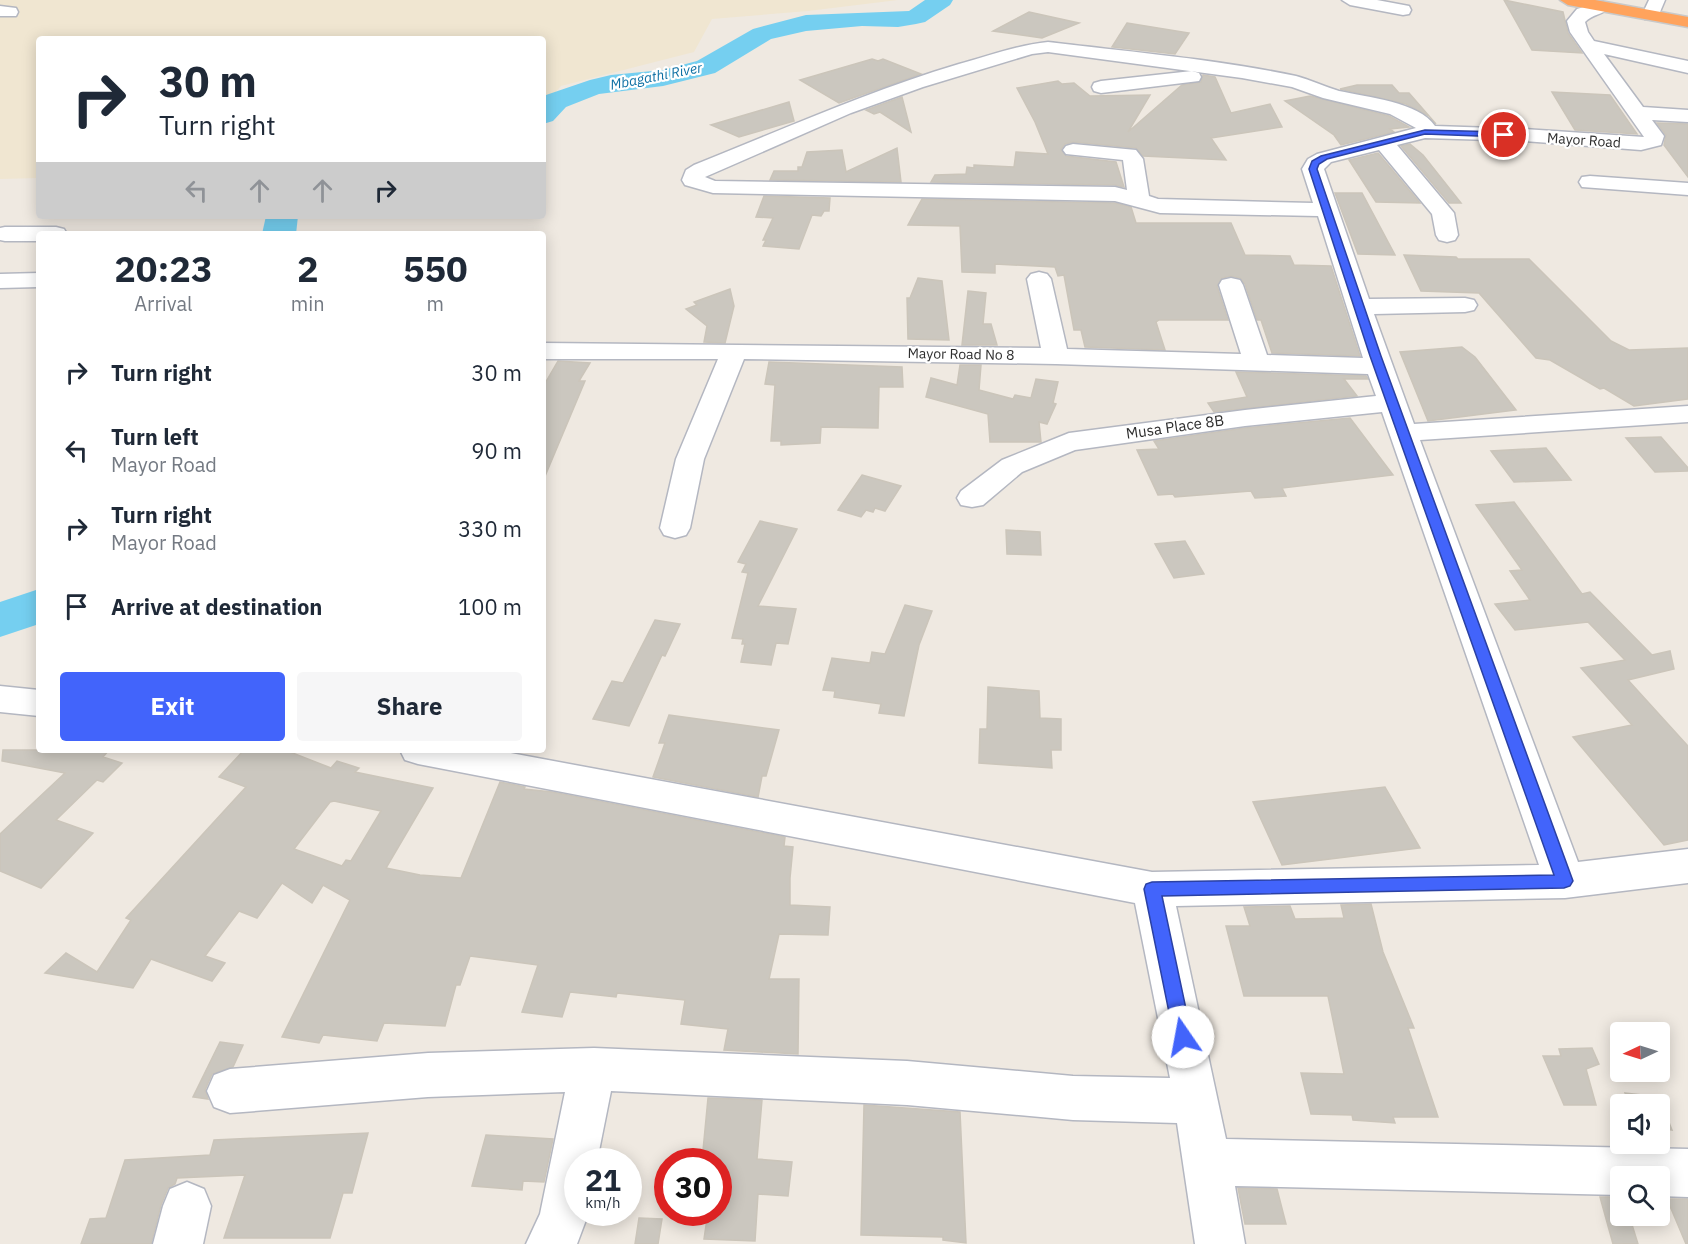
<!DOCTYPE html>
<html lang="en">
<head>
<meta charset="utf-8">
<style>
  body { margin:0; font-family:"IBM Plex Sans",sans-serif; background:#f6f6f7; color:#1f2937; height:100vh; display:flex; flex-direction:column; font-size:22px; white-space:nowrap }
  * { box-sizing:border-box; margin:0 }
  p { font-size:20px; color:#747a83 }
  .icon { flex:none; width:33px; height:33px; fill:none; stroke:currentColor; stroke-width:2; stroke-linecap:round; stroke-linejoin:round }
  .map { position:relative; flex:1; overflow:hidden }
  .details { position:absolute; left:36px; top:231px; width:510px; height:522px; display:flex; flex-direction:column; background:#fff; border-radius:6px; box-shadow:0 3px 15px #0003 }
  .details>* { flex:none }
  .top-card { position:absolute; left:36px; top:36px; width:510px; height:183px; border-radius:6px; box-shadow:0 3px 15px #0003; background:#fff; color:#1f2937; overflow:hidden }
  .needle { width:39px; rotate:266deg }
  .buttons { position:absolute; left:1610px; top:1022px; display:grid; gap:12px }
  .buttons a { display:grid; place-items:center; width:60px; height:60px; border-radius:6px; background:#fff; box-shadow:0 3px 15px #0003; font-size:30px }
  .speed { position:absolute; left:564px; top:1148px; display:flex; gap:12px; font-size:30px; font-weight:700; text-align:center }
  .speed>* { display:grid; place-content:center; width:78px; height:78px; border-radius:50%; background:#fff; box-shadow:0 3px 15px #0003; line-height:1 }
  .speed small { font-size:15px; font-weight:400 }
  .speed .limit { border:9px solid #d22; background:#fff; color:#111 }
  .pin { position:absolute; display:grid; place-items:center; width:51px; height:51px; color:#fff; margin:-26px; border:3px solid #fff; border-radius:50%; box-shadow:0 2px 6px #0007 }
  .me { position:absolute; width:66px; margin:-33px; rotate:348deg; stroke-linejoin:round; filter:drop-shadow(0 0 4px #0008) }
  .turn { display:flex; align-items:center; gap:21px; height:126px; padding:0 24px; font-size:27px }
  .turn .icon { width:78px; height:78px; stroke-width:2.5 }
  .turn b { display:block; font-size:42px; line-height:51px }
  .lanes { display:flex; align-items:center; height:57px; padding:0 24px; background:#0003; justify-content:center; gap:30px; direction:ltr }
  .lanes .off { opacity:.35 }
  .eta { display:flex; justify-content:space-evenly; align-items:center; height:102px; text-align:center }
  .eta b { font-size:36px; font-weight:700; line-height:42px }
  .cta { display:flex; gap:12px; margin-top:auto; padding:12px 24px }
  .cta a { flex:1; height:69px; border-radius:6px; background:#4264fb; color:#fff; font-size:24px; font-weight:700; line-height:69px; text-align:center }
  .cta a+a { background:#f6f6f7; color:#1f2937 }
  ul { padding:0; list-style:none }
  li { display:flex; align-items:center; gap:18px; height:78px; padding:0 24px }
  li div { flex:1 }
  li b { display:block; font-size:22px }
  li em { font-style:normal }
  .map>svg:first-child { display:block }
  .education { fill:#f0e6d1 }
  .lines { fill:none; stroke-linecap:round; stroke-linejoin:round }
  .river { fill:#75cff0; fill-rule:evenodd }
  .building { fill:#cbc7bf; stroke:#cbc5ba; stroke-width:1.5; fill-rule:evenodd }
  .minor-casing { stroke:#b4b7c1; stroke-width:3 }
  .highway-casing { stroke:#c9c9c9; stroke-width:3 }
  .minor { fill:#fff; fill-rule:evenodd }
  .highway { fill:#ffa35c; fill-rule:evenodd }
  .route { fill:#4264fb; stroke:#2b41a3; stroke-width:1.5 }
  .labels { text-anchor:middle; stroke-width:4.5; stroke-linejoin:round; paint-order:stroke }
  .far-water-label { font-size:14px; font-style:italic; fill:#0d6fa3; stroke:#fff }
  .far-street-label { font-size:14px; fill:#2e2e2e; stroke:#fff }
  .street-label { font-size:15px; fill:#2e2e2e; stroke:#fff }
</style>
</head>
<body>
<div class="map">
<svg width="1688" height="1244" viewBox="0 0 1688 1244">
  <rect width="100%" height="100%" fill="#efe9e1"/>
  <!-- education -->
  <path class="education" d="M0 0H898L808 11 712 19 694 52 561 86 543 106V39H39V178L0 179Z"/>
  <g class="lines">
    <!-- river -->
    <g class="river">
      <path d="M925 0H953L950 5 925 22 916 24 898 27 862 26 806 31 771 39 715 73 663 86 599 94 566 107 553 121 543 124V98L546 95 590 80 611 75 663 70 697 61 753 29 806 15 909 11Z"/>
      <path d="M266 216H298L296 234H262Z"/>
      <path d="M39 589V624L0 637V602Z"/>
    </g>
  </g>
  <!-- building -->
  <g class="building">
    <path d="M1504 0 1563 12 1568 33 1582 53 1532 50Z"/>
    <path d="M1029 12 1079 23 1042 38 993 31Z"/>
    <path d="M1127 23 1189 33 1175 54 1112 47Z"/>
    <path d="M872 59 878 61 883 59 921 74 839 103 800 80Z"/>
    <path d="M1203 75 1215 77 1231 113 1270 104 1282 127 1211 138 1226 160 1143 156 1136 148 1073 142 1065 144 1061 149 1066 156 1116 162 1124 187 1115 185 931 182 935 175 966 174 967 167 974 168V165L1014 167 1016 152 1048 154 1035 122 1017 88 1058 81 1062 84 1074 83 1090 96 1150 95 1128 132 1182 85 1201 82Z"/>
    <path d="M1357 85H1392L1399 93H1409L1436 124 1429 116 1406 104 1340 89Z"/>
    <path d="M1552 92 1610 95 1637 134 1575 130Z"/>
    <path d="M1310 96 1389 116 1409 127 1390 129 1394 132 1341 145 1334 135 1285 101Z"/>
    <path d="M902 97 911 132 880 112 874 114 866 110Z"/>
    <path d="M789 102 794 121 739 137 711 125Z"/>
    <path d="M1657 123 1688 124V177L1664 145 1666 135Z"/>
    <path d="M1410 144 1423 155 1461 203H1449L1401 146Z"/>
    <path d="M897 148 901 182 770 180 774 171H798V167H802L807 152 842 150 846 172Z"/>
    <path d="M1378 153 1420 203 1376 202 1349 160Z"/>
    <path d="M1335 193H1362L1395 255 1358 254Z"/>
    <path d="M764 196 830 198 829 211H824L821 216 812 215 799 249 763 246 766 240H763L773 218 756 217Z"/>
    <path d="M922 199 1115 203 1131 207 1136 223H1231L1245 255 1290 256 1294 265 1331 266 1360 356 1272 353 1261 320H1257L1245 284 1240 278 1231 276 1222 278 1217 286 1228 320H1159L1156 322 1165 350 1085 347 1081 330H1074L1064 275 1058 276 1055 267 995 264V273L962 272 960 226 908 225Z"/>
    <path d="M1404 255 1456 257 1458 259H1529L1611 341 1629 350 1688 348V399L1634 406 1604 388 1600 389 1550 360 1536 358 1479 293 1421 291Z"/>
    <path d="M918 278 942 281 949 340 908 339 907 298H910Z"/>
    <path d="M730 289 734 306 725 343 704 342 707 326 686 309 697 305 694 302Z"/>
    <path d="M968 291 986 293 983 324H991L997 345H962Z"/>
    <path d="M1462 347 1475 357 1516 410 1428 421 1400 352Z"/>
    <path d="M558 361 590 363 579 381H585L543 481V387Z"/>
    <path d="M769 362 902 367 903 387H879L878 428 821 427 820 443 781 445V441H771L775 385 765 384Z"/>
    <path d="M960 365H981L979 390 1013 399 1015 395 1031 398 1036 379 1058 382 1053 403 1056 404 1047 424 1039 422 1041 442H990L988 414 926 397 931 378 957 385Z"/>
    <path d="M1236 372 1366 376 1368 379H1344L1357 396 1214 412 1208 403 1247 397Z"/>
    <path d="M1350 418 1393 475 1282 488 1286 496 1255 498 1251 491 1175 497 1173 494 1158 495 1137 450 1159 449 1154 441 1245 428Z"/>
    <path d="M1661 437 1688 468V471L1655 472 1626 438Z"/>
    <path d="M1546 448 1571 480 1514 482 1491 451Z"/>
    <path d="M862 475 901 486 885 511 875 508 873 512 866 510 861 517 838 510Z"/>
    <path d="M1514 502 1582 594 1590 592 1652 655 1670 651 1674 669 1628 680 1688 746V840L1664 845 1573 737 1632 725 1581 668 1625 660 1588 622 1515 630 1495 604 1530 600 1510 571 1522 570 1476 505Z"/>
    <path d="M760 521 797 529 758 606 796 609 788 644 776 643 771 665 741 662 745 644H742L743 639 732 638 748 573 742 572 746 564 738 562Z"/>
    <path d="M1006 530 1040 532 1041 555 1007 554Z"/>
    <path d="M1185 541 1204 574 1174 578 1155 544Z"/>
    <path d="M905 605 932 611 919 645 904 716 879 713 881 704 834 697 835 691 823 690 832 658 870 663 872 652 885 654Z"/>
    <path d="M655 620 680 624 665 656 662 655 629 726 593 719 612 681 623 683Z"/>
    <path d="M988 687 1039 691 1040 718 1061 719V750H1051L1052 768 979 763 980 729H987Z"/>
    <path d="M669 715 779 730 766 776H762L758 797 653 777 665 743H659Z"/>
    <path d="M3 750H109L103 757 122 763 103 782 97 780 56 820 93 833 41 888 0 871V834L65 773 2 761Z"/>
    <path d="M244 750H285L331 768 337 761 359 768 355 772 433 788 386 868 420 875 461 878 500 782 525 787 524 789 552 792 785 837 784 846 793 847 790 878V905L830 907 828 935 779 934 769 979H799L798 1054 724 1050 728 1029 681 1024 685 1000 617 993 616 997 570 992 562 1017 522 1012 538 965 470 956 460 985H456L445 1026 384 1023 377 1041 323 1035 319 1043 282 1037 350 900 323 885 312 903 282 883 257 918 239 911 205 956 225 963 212 981 151 959 133 988 45 973 66 953 97 972 131 920 126 918 246 787 219 777ZM334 801 381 811 351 861 346 860 342 866 294 849 330 802Z"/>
    <path d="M1385 787 1420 848 1282 865 1253 802Z"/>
    <path d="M1371 904 1383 952 1414 1028H1408L1438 1117H1393L1395 1123 1353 1120 1352 1115 1311 1114 1301 1073 1344 1074 1328 996H1244L1226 926H1250L1244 907 1290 906 1295 919 1344 918 1341 905Z"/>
    <path d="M220 1042 243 1045 233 1067 212 1074 205 1090 208 1099 193 1097Z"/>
    <path d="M1592 1048 1599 1064 1586 1069 1596 1105H1564L1543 1056H1561L1559 1049Z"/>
    <path d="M1625 1093 1659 1097 1672 1130 1659 1128V1104H1629Z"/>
    <path d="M708 1098 762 1100 757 1159 792 1162 788 1196 758 1194 755 1241 704 1239 708 1212H718V1161H702Z"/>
    <path d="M864 1105 960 1112 966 1243 943 1240V1237L861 1235Z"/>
    <path d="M368 1133 352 1193H343L330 1238H224L245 1175 177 1178 175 1184 168 1188 161 1205 151 1244H81L90 1219 106 1218 125 1160 210 1155 214 1140Z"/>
    <path d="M486 1135 553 1139 544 1182 523 1181 522 1190 472 1186Z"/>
    <path d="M1238 1188 1277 1189 1286 1224H1245Z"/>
    <path d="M1600 1197H1620V1215H1629L1638 1244H1613Z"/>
    <path d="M1667 1199H1688V1244H1686Z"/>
    <path d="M639 1218 662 1219 658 1244H635Z"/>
  </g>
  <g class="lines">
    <!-- minor casing -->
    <g class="minor-casing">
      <g id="minor">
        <path d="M1342 0H1377L1409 6 1411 10 1409 14 1403 15 1350 5Z"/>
        <path d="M1649 0H1665L1657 19H1645L1642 15Z"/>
        <path d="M1601 2 1607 3 1609 7C1604 15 1592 14 1585 22L1588 32 1594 41 1688 61V73L1604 54 1643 107 1688 110V122L1652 120 1664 136 1661 145 1641 150 1523 141 1425 138 1397 145 1454 213 1458 235 1455 240 1447 242 1439 240 1436 235 1432 214 1379 150 1331 162 1324 169 1369 299 1465 298 1474 300 1477 305 1474 310 1465 312 1374 314 1414 424 1688 406V422L1420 440 1578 862 1688 849V883L1565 898 1176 906 1226 1139 1688 1149V1197L1659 1196V1176H1620V1195L1235 1186 1245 1244H1195L1177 1123 1073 1120 907 1105 611 1091 597 1161H578V1212H589L577 1244H526L540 1214 565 1092 428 1097 230 1113 214 1107 207 1091 214 1075 230 1069 428 1053 594 1048 907 1061 1073 1076 1170 1078 1135 903 418 764 405 760 400 750H494L1152 872 1539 865 1382 412 1245 426 1075 450 1022 472 983 505 972 507 961 505 957 498 961 491 1002 460 1069 433 1245 410 1376 396 1368 374 1056 364 744 359 704 459 690 528 686 535 675 538 664 535 660 528 676 459 718 359H543V343L1041 348 1027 279 1031 274 1039 272 1047 274 1051 279 1067 349 1241 354 1219 285 1222 280 1231 278 1240 280 1243 285 1267 355 1363 358 1318 216 1160 213 1115 201 713 193 685 185 682 180 686 170 694 165C782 130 868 91 959 64 989 56 1018 45 1048 42 1131 52 1215 59 1296 76 1311 80 1325 87 1339 91 1367 97 1419 102 1435 126L1523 129 1644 137 1570 32 1567 21 1577 9ZM1048 52 1242 78 1292 87 1323 98 1390 114 1416 128 1317 154 1308 159 1302 169 1313 203 1158 199 1149 196 1143 159 1136 150 1073 144 1066 146 1063 150 1066 154 1123 160 1127 190 1115 187 715 181 705 177 851 113 923 87 1032 54Z"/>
        <path d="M0 6 16 8 18 12 16 16H0Z"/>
        <path d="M1192 71 1199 73 1201 77 1199 81 1101 93 1094 91 1092 87 1094 83 1101 81Z"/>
        <path d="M1590 176 1688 183V195L1582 187 1579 182 1582 177Z"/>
        <path d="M5 227H56L64 229 67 234H39V241H5L0 240V228Z"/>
        <path d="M39 273V287L0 288V274Z"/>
        <path d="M0 686 39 690V716L0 712Z"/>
        <path d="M187 1182 204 1189 211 1206 203 1244H153L163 1206 170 1189Z"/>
      </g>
    </g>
    <!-- highway casing -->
    <g class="highway-casing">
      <path id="highway" d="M1560 0H1595L1688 17V27L1568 5Z"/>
    </g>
    <!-- minor -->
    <use href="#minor" class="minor"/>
    <!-- highway -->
    <use href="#highway" class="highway"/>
  </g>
  <!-- route -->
  <path class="route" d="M1425 130 1504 132 1508 135 1504 137 1425 134 1327 159 1319 164 1317 169 1381 356 1573 881 1570 886 1564 888 1162 896 1192 1037 1190 1043 1183 1046 1177 1043 1174 1037 1144 889 1146 884 1152 882 1554 875 1370 356 1309 169 1312 161 1321 156Z"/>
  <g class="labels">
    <!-- far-water labels -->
    <g class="far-water-label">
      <text transform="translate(656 76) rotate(-11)" y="5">Mbagathi River</text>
    </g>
    <!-- far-street labels -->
    <g class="far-street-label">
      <text transform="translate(1584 140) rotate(4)" y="5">Mayor Road</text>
      <text transform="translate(961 354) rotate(1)" y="5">Mayor Road No 8</text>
    </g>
    <!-- street labels -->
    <g class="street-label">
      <text transform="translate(1175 427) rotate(-8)" y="5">Musa Place 8B</text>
    </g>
  </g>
</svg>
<div class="buttons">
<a><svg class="needle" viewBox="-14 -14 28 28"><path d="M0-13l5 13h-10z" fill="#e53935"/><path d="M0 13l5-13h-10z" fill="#747a83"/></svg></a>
<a><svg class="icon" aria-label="sound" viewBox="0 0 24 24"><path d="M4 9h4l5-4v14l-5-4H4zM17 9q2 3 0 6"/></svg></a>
<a><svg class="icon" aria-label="search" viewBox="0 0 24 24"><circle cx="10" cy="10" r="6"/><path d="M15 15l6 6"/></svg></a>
</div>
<div class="speed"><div>21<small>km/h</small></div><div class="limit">30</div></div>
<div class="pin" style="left:1504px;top:135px;background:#d93025"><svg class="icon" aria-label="arrive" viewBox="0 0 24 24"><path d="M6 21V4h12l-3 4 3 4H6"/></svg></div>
<svg class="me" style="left:1183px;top:1037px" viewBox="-20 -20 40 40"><circle r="19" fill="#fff"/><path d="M0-13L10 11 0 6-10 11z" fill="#4264fb"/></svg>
<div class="top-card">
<div class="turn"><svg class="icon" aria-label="right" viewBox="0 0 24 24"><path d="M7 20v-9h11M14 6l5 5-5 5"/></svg><div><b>30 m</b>Turn right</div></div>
<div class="lanes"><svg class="icon off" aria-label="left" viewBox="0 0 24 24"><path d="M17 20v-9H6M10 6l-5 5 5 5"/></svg><svg class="icon off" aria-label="ahead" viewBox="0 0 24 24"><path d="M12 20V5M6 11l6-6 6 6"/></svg><svg class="icon off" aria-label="ahead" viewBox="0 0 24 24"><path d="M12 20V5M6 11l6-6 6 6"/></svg><svg class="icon" aria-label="right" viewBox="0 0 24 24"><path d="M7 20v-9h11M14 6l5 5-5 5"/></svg></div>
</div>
<section class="details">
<div class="eta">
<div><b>20:23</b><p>Arrival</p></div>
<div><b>2</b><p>min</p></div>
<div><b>550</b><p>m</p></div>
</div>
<ul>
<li><svg class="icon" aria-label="right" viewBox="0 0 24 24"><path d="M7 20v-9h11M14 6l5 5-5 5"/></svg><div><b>Turn right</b></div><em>30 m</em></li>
<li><svg class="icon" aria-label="left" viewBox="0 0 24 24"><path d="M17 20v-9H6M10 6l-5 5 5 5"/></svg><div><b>Turn left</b><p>Mayor Road</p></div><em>90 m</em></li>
<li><svg class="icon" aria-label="right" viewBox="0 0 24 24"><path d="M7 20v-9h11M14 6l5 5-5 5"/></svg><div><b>Turn right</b><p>Mayor Road</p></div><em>330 m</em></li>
<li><svg class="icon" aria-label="arrive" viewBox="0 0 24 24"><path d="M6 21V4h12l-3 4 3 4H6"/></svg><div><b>Arrive at destination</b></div><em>100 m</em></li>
</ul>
<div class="cta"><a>Exit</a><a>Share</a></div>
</section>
</div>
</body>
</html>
